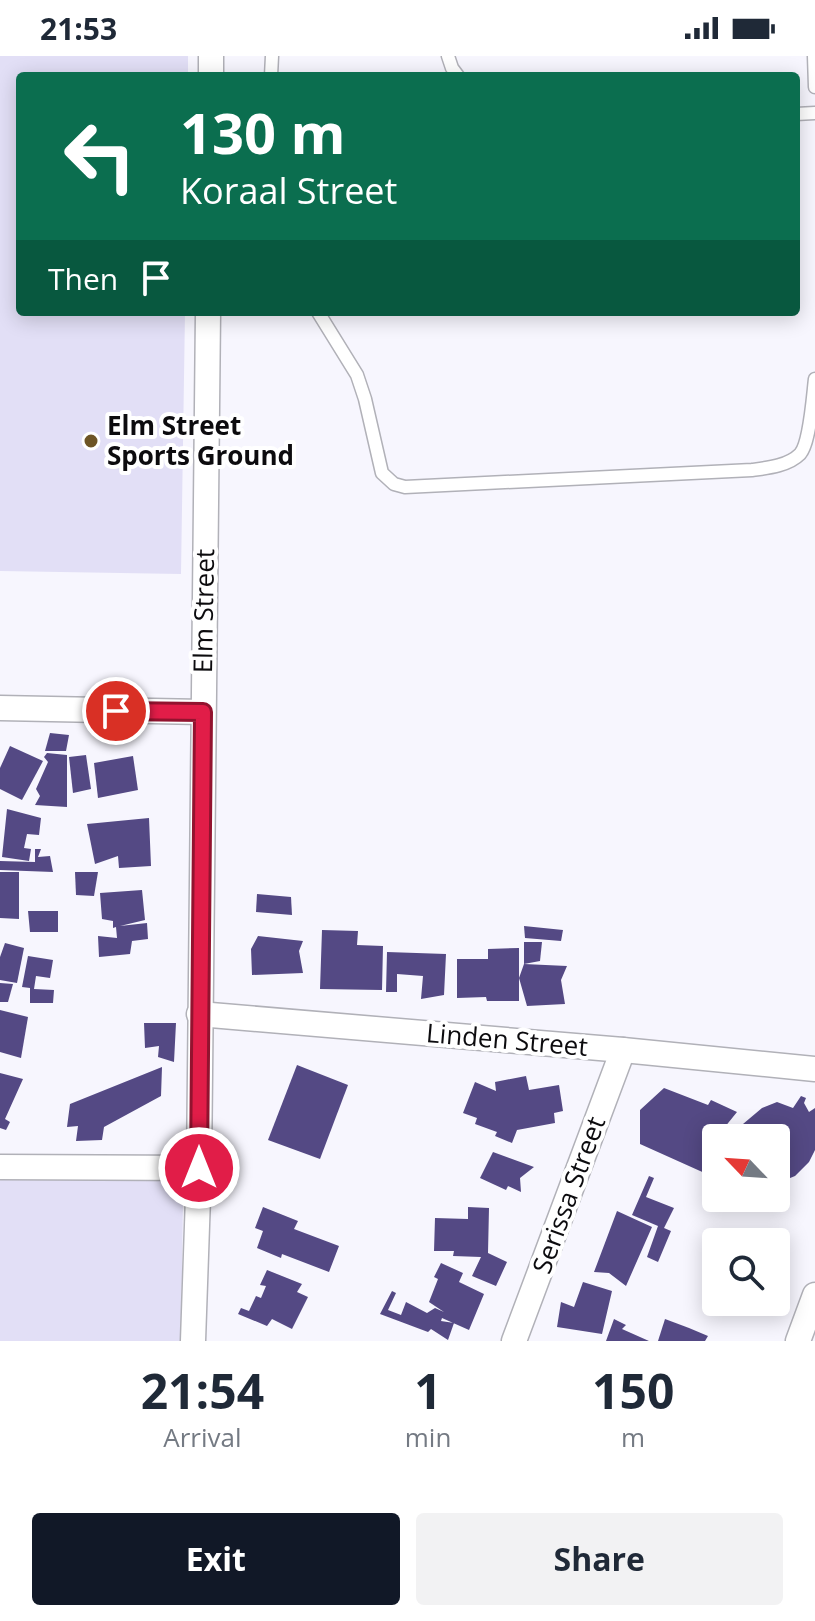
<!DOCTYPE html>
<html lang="en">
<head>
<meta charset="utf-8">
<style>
  body { margin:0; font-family:"Open Sans",sans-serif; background:#f2f2f3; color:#1f2937; height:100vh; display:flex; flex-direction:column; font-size:30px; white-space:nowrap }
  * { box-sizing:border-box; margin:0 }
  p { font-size:26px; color:#747a83 }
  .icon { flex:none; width:44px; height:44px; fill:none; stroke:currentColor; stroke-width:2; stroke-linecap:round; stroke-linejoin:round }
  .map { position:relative; height:1285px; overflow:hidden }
  .panel { display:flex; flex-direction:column; background:#fff; flex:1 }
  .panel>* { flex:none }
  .top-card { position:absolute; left:16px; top:16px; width:784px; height:244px; border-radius:8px; box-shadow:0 4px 20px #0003; background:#0b6e4f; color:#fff; overflow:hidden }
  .needle { width:52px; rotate:295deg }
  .buttons { position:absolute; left:702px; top:1068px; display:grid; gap:16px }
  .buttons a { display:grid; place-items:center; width:88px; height:88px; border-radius:8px; background:#fff; box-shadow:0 4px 20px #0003; font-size:40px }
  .pin { position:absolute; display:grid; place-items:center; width:68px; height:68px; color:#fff; margin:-34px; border:4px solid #fff; border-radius:50%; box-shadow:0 2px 8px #0007 }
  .me { position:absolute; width:88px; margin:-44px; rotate:0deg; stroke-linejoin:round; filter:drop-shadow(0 0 6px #0008) }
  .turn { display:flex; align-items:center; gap:28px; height:168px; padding:0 32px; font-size:36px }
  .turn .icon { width:104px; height:104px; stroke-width:2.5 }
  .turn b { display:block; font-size:56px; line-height:68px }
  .then { display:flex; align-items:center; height:76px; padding:0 32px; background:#0003; gap:16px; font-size:30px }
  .eta { display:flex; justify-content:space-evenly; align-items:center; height:136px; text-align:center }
  .eta b { font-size:48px; font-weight:700; line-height:56px }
  .primary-button { display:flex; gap:16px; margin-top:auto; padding:16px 32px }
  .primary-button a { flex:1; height:92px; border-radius:8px; background:#111827; color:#fff; font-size:32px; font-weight:700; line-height:92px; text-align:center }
  .primary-button a+a { background:#f2f2f3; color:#1f2937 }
  .status { display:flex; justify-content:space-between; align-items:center; height:56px; padding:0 40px; background:#fff; direction:ltr }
  .status svg { height:22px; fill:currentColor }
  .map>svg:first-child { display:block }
  .green { fill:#e2dff6 }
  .building { fill:#544984 }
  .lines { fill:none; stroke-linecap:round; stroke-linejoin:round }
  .service-casing { stroke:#b1b1b8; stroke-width:15 }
  .minor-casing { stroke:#b1b1b8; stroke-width:27 }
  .service { stroke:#fff; stroke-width:12 }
  .minor { stroke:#fff; stroke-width:24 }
  .route-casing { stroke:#92132f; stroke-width:20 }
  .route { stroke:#e11d48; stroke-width:14 }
  .poi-dot { fill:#6d5425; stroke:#fff; stroke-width:3 }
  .labels { text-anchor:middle; stroke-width:8; stroke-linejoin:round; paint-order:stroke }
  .poi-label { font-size:26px; font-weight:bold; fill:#0c0b0e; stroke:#fff; text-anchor:start }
  .street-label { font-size:26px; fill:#0c0b0e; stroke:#fff }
</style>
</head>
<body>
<div class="status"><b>21:53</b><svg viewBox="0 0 49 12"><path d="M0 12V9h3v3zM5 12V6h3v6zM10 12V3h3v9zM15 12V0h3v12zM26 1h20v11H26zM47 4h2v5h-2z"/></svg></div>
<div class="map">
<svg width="815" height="1285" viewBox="0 0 815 1285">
  <rect width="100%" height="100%" fill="#f7f6fe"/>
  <!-- green -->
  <g class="green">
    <path d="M0 0H188V20H20V256H185L181 518 0 515Z"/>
    <path d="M0 1121 163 1124C174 1127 180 1134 183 1145L181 1285H0Z"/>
  </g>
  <!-- building -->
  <g class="building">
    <path d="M50 677 69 679 66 695H45Z"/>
    <path d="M10 690 43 705 22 744 0 733V712Z"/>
    <path d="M47 697 67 699V751L35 749 40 740 36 733 48 706 44 701Z"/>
    <path d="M86 699 91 733 73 737 69 701Z"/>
    <path d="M133 700 138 734 98 742 94 707Z"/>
    <path d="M7 753 41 762 39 779 27 778 24 792 31 793 29 805 2 801Z"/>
    <path d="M149 762 151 810 119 812 118 800 95 808 87 768Z"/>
    <path d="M35 793H41L38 801 50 800 53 816 0 814V805L35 806Z"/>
    <path d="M0 816H19V863L0 862Z"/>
    <path d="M75 816H98L94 840 76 839Z"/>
    <path d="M142 834 145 864 120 870 147 867 148 883 132 885 130 898 99 901 98 880 117 882 116 871 113 872V865L102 863 100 837Z"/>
    <path d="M257 838 291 841 292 859 256 856Z"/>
    <path d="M28 855H58V876H30Z"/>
    <path d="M524 870 563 874 561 885 525 882Z"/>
    <path d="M322 874 358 875 357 889 383 890 382 934 320 933Z"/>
    <path d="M258 880 303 885 299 895 303 917 252 919 251 893Z"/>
    <path d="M524 886H542L540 905 524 908Z"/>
    <path d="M5 887 24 892 17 927 0 924V901Z"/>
    <path d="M519 892V945H487L486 941 457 942V903H488V893Z"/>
    <path d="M387 896 446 898 444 939 421 943 423 920 397 918V936H386Z"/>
    <path d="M28 900 53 904 50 922 36 920 34 933 54 934 53 947H30V932L22 931Z"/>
    <path d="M524 908 567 910 561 924 565 948 527 950 519 922Z"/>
    <path d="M0 927 13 928 8 946H0Z"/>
    <path d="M0 954 28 961 21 1002 0 996Z"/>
    <path d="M144 967H176L174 1006 158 1001 159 990 145 992Z"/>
    <path d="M297 1009 348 1029 320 1103 268 1084Z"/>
    <path d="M162 1011 161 1040 104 1071 102 1084 76 1085 78 1070 67 1071 70 1048Z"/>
    <path d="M0 1017 23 1023 5 1063 10 1066 6 1074 0 1072Z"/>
    <path d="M526 1020 529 1034 559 1029 563 1055 554 1057 555 1067 517 1074 512 1087 495 1080 497 1076 475 1068 477 1062 463 1057 475 1026 496 1035 495 1026Z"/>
    <path d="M664 1032 708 1049 711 1044 737 1056 716 1082 709 1119 640 1088V1054Z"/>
    <path d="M801 1040 806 1042 804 1047 809 1056 815 1052V1094L809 1106 795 1120 778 1127 776 1126V1082H740L743 1068 762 1052 777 1046 793 1052Z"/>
    <path d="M493 1096 534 1111 520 1122 521 1136 508 1130 506 1134 480 1122Z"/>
    <path d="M649 1120 654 1122 646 1141 674 1152 664 1172 671 1175 658 1206 647 1201 658 1170 632 1159Z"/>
    <path d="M263 1151 298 1165 294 1173 339 1190 329 1216 282 1198 281 1202 257 1192 263 1175 255 1172Z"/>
    <path d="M468 1151 489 1152 488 1197 507 1206 496 1230 472 1220 481 1201 453 1200 454 1195H434L435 1162 468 1163Z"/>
    <path d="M617 1155 652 1171 626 1230 609 1217 594 1216Z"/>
    <path d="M441 1207 463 1217 459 1226 484 1238 469 1274 442 1262 441 1265 454 1267 448 1284 431 1273 428 1276 380 1258 392 1235 396 1237 388 1254 401 1259 406 1246 427 1257 435 1252 444 1256 429 1246 438 1223 434 1221Z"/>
    <path d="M267 1214 302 1228 297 1236 308 1241 292 1273 272 1263 267 1270 238 1258 241 1252 249 1255 256 1240 261 1242 266 1230 260 1229Z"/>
    <path d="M583 1226 612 1235 602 1278 557 1271 561 1246 574 1251Z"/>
    <path d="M614 1263 626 1269 622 1273 649 1285H606Z"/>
    <path d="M665 1263 689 1272 708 1280 705 1285H658Z"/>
  </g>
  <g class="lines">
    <!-- service casing -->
    <g class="service-casing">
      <g id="service">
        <path d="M448 0 452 12 458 20"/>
        <path d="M814 0 815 31"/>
        <path d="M271 20 272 0"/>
        <path d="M796 58 815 57"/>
        <path d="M318 256 357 319 365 343 382 417 394 428 405 431 752 414C767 412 788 410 800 398 810 387 813 339 815 323"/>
      </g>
    </g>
    <!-- minor casing -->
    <g class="minor-casing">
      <g id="minor">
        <path d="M211 20V0"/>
        <path d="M0 652 203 656"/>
        <path d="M199 958 623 994 815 1013"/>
        <path d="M0 1111 199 1112"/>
        <path d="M193 1285 199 1112 208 256"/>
        <path d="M514 1285 623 994"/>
        <path d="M798 1285 815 1239"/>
      </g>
    </g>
    <!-- service -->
    <use href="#service" class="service"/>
    <!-- minor -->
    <use href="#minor" class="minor"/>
  </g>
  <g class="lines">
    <!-- route casing -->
    <g class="route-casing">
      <path id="route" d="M116 655 203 656 199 1112"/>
    </g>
    <!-- route -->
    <use href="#route" class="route"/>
  </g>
  <!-- markers -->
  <circle class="poi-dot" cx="91" cy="385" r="8"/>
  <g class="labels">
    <!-- poi labels -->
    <g class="poi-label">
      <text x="107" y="379">Elm Street<tspan x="107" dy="30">Sports Ground</tspan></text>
    </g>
    <!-- street labels -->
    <g class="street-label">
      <text transform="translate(204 555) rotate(-89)" y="9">Elm Street</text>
      <text transform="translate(507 984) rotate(5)" y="9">Linden Street</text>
      <text transform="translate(569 1139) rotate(-70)" y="9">Serissa Street</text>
    </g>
  </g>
</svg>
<div class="buttons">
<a><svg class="needle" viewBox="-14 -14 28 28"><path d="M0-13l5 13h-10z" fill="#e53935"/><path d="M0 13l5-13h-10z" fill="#747a83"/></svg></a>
<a><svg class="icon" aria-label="search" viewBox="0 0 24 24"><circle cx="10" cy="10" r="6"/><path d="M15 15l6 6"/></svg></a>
</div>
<div class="pin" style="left:116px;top:655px;background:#d93025"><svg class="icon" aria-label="arrive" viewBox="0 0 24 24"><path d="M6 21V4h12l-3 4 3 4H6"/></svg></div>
<svg class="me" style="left:199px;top:1112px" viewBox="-20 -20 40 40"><circle r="17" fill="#e11d48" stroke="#fff" stroke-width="3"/><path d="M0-11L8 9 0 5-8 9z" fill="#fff"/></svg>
<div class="top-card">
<div class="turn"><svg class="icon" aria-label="left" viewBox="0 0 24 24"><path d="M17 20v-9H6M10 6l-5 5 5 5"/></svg><div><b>130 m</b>Koraal Street</div></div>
<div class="then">Then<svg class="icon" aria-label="arrive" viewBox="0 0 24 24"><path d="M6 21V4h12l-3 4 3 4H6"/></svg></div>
</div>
</div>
<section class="panel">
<div class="eta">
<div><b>21:54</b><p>Arrival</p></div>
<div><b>1</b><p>min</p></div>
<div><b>150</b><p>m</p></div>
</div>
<div class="primary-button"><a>Exit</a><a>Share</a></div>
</section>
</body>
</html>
